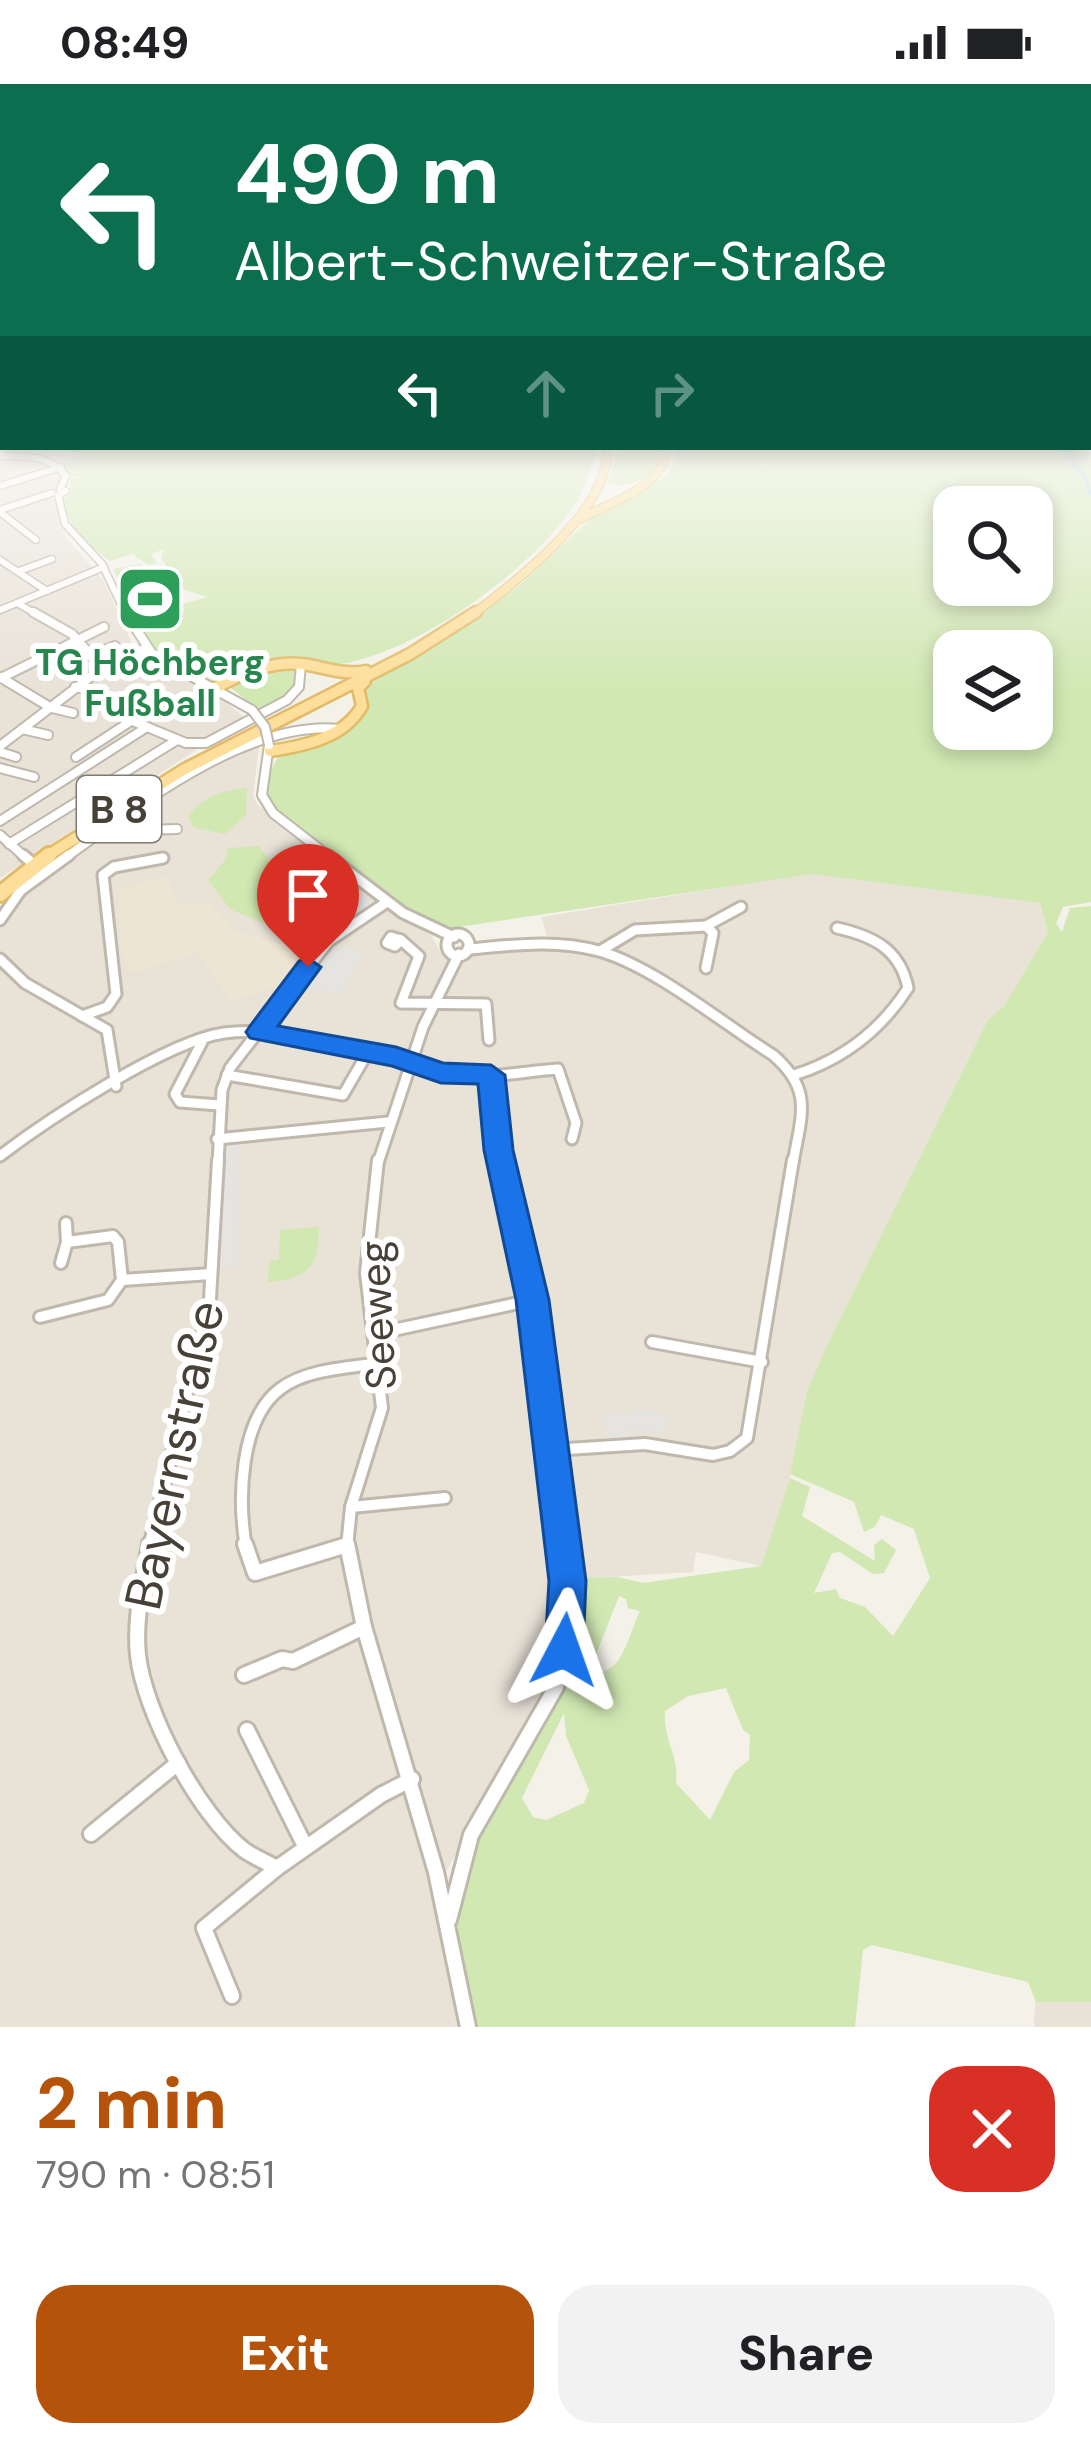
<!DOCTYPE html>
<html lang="en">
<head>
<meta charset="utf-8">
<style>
  body { margin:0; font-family:"DM Sans",sans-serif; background:#f2f2f2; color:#202124; height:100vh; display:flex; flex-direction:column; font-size:45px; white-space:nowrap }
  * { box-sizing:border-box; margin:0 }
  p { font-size:39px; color:#757577 }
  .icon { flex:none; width:66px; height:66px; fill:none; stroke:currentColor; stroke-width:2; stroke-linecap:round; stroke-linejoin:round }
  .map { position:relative; height:1943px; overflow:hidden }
  .drawer { display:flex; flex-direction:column; background:#fff; flex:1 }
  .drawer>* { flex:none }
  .banner { position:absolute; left:0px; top:0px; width:1092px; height:366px; box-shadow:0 6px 18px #0003; background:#0b6e4f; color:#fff; overflow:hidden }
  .controls { position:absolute; left:933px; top:402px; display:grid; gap:24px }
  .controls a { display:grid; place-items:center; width:120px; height:120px; border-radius:24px; background:#fff; box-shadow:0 6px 18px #0003; font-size:60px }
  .pin { position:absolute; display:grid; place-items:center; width:102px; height:102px; color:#fff; margin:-123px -51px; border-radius:50% 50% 50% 0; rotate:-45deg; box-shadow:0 0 12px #0007 }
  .pin .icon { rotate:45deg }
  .me { position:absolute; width:132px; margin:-66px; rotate:4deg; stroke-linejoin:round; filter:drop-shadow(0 0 9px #0008) }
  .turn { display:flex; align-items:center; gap:42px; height:252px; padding:0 36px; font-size:54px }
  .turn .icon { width:156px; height:156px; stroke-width:2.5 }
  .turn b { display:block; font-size:84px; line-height:102px }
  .lanes { display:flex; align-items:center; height:114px; padding:0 36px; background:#0003; justify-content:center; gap:60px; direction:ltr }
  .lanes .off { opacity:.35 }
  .round { display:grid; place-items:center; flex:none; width:126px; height:126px; border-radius:36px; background:#f2f2f2 }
  .headline { display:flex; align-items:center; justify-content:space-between; height:204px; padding:0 36px }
  h1 { font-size:72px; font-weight:800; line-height:90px; color:#b45309 }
  .primary-button { display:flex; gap:24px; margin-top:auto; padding:24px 36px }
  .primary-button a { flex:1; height:138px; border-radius:36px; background:#b45309; color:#fff; font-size:48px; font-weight:800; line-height:138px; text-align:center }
  .primary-button a+a { background:#f2f2f2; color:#202124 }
  .status { display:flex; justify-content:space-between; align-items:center; height:84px; padding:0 60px; background:#fff; direction:ltr }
  .status svg { height:33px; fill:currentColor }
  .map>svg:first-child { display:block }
  .residential { fill:#e8e2d7 }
  .education { fill:#ede5d3 }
  .green { fill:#d1e8b3; fill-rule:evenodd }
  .parking { fill:#e6e4e1 }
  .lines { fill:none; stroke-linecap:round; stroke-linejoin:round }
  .stream { stroke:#a7d4f0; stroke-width:3 }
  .street-far4-casing { stroke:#c0b8ac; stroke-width:9 }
  .street-far3-casing { stroke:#c0b8ac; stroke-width:12 }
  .street-far2-casing { stroke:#c0b8ac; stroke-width:15 }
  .street-far1-casing { stroke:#c0b8ac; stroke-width:16 }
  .street-casing { stroke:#c0b8ac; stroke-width:20 }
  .primary-far2-casing { stroke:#e2bb69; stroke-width:10 }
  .primary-far1-casing { stroke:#e2bb69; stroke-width:15 }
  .primary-casing { stroke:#e2bb69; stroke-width:20 }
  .street-far4 { stroke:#fff; stroke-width:6 }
  .street-far3 { stroke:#fff; stroke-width:8 }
  .street-far2 { stroke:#fff; stroke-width:9 }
  .street-far1 { stroke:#fff; stroke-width:10 }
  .street { stroke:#fff; stroke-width:14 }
  .primary-far2 { stroke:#fdde9a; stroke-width:8 }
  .primary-far1 { stroke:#fdde9a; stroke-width:10 }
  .primary { stroke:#fdde9a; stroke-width:14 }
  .street-bridge-casing { stroke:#c0b8ac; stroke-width:12; stroke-linecap:butt }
  .street-bridge { stroke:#fff; stroke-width:8 }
  .route { fill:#1a73e8; stroke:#114b97; stroke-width:3 }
  .labels { text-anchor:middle; stroke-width:12; stroke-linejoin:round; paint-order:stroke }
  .far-leisure-label { font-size:36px; font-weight:bold; fill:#27864d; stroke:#fff }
  .shield { fill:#fff; stroke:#7f7a73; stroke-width:3 }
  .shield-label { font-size:39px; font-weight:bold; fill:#484137 }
  .street-label { font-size:42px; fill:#484137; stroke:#fff }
  .near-street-label { font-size:51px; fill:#484137; stroke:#fff }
</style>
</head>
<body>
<div class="status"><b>08:49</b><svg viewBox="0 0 49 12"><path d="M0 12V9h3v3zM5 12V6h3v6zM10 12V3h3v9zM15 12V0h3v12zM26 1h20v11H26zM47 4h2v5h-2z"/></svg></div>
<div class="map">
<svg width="1091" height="1943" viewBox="0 0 1091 1943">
  <rect width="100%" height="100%" fill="#f4f1e9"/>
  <!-- residential -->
  <g class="residential">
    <path d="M0 373 51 379 63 390 57 404 43 408 52 414 66 446 62 449 104 497 132 560 159 585 215 609 245 634 0 794Z"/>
    <path d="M259 662 253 711 258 721 386 825 430 850 444 874 549 862 542 833 812 789 1040 819 1048 848 1004 922 988 937 827 1261 807 1307 790 1394 761 1482 696 1468 693 1488 557 1496 559 1542 545 1613 435 1807 463 1943H0V846L19 812 36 798 191 694Z"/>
    <path d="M1035 1918H1091V1943H1034Z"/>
  </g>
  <!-- education -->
  <path class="education" d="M167 792 178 820 209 819 234 846 311 869 291 898 230 917 198 869 133 889 123 878 117 824 122 805Z"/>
  <!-- green -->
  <g class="green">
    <path d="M73 363H597C591 386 583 411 568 430 522 492 418 567 341 580 326 582 310 576 295 579 273 584 237 603 215 599 163 588 143 551 121 507L124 506 113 485 141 480 152 501 167 498 184 528 183 520 207 513 179 504 161 473 164 465 151 470 157 479 149 481 132 470 110 477 82 456 60 421 70 408V394L82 393 70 392 61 379 83 370 69 367Z"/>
    <path d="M619 363H665C658 391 637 405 608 400Z"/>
    <path d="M674 363H1084L1091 369V818L1063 823 1056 839 1062 848 1070 824 1091 822V1918H1036L1028 1898 872 1861 863 1866 855 1943H478L457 1854 460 1804 473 1756 575 1588C622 1599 624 1562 640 1527L628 1524 626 1515 619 1512 594 1576 580 1579 584 1494 617 1493 643 1499 761 1482 790 1394 810 1403 802 1432 875 1477 874 1461 882 1455 896 1466 884 1489 873 1490 840 1468 832 1469 814 1509 836 1505 840 1514 865 1523 893 1552 930 1494 914 1445 881 1431 875 1443 864 1448 854 1418 790 1390 807 1307 827 1261 988 936 1004 922 1048 848 1040 819 812 790 445 845 400 820 272 723C264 707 269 688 278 673 312 661 375 652 365 607L373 598 458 547 521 500 600 426 669 390 677 371ZM954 423H1032V501H954ZM954 567H1032V645H954ZM726 1604 743 1646 750 1651 749 1676 734 1688 710 1736 676 1699C680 1674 663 1656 665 1627L688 1612ZM564 1629 566 1652 589 1706 584 1719 546 1736 533 1733 522 1714Z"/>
    <path d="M295 584 300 589 294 611 262 629 230 603 247 589Z"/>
    <path d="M247 704 246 731 225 750 193 743 188 732C203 712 223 706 247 704Z"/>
    <path d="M259 762 286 798 294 796 313 818 265 840 230 825 208 796 225 776 228 764Z"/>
    <path d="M319 1143C318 1184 310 1194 268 1198L269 1177 279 1176 280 1146Z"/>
  </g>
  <!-- parking -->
  <g class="parking">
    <path d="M326 782 377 822 352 834 331 814 315 816 294 793Z"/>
    <path d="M332 862 364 868 342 909 301 904Z"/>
    <path d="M240 1057 237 1183 219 1185 223 1079 217 1059Z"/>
    <path d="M636 1325 669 1332 666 1349 628 1345V1354L606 1355 603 1330 626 1331Z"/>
  </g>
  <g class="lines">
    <!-- stream -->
    <g class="stream">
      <path d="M1060 363 1082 390"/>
      <path d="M1084 392 1091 410"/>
    </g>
    <!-- street-far4 casing -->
    <g class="street-far4-casing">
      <g id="street-far4">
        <path d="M0 372C25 372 49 370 66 392L60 405 66 407 58 411 65 440 102 480 126 531"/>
        <path d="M0 402 61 383"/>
        <path d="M0 426 52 409"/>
        <path d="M0 428 36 456"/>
        <path d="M0 476 47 507"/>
        <path d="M19 487 52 475"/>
        <path d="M17 519 38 531"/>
        <path d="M0 526 104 483"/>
      </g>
    </g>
    <!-- street-far3 casing -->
    <g class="street-far3-casing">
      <g id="street-far3">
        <path d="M33 528 72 550 102 584"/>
        <path d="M125 528 153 571 252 626"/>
        <path d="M87 572 115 562"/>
        <path d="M106 583 130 588"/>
        <path d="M0 593 48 622"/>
        <path d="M1 594 104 543"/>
        <path d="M75 603 98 608"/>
        <path d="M146 614 118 631 186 659H206L287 616 299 603 301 580"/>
        <path d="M48 623 73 629"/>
        <path d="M22 645 48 651"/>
        <path d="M269 661 262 711 273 729 331 774"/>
        <path d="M0 662 102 584 146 564"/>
        <path d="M0 668 16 673"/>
        <path d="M76 673 131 637"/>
        <path d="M0 684 34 693"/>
        <path d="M0 737 147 643"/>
        <path d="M110 747 177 745"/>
        <path d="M0 751 26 774"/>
        <path d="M9 760 177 656"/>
        <path d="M65 774C138 722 247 636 339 645"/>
      </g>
    </g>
    <!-- street-far2 casing -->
    <g class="street-far2-casing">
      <g id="street-far2">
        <path d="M23 771 30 777"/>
        <path d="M327 771 403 829 454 853"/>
        <path d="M0 836 21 806 69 771"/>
        <path d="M706 842 741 823"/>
        <circle cx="458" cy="861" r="11"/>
        <path d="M391 853 401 856 395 862 387 859Z"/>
        <path d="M401 856 419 872 401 919 486 920 489 956"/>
        <path d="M301 858 329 857"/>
        <path d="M470 865C513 861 556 855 599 867 655 883 722 939 773 971 814 1006 801 1032 793 1079"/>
        <path d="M600 867 635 846 706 842 713 849 706 884"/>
        <path d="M0 875 25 899 107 946 116 1002"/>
        <path d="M82 932 107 923 116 910 103 791 114 783 163 774"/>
        <path d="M202 958 175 1010 180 1018 219 1021"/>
        <path d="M227 991 343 1011 368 968"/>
        <path d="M491 991 501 1079"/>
        <path d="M794 991C842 976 881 946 908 904 900 865 873 852 837 844"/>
        <path d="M217 1055 388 1038"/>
        <path d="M0 1072C47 1036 167 957 224 949 293 940 381 974 448 990 481 997 525 987 558 985L576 1039 572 1055"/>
        <path d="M218 1079 222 1006 230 984 329 857 387 818"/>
        <path d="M378 1079 423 943 459 870"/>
      </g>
    </g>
    <!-- street-far1 casing -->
    <g class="street-far1-casing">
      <g id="street-far1">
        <path d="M500 1076 537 1245 560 1463"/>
        <path d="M66 1139 67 1158"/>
        <path d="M61 1179 67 1158 113 1152 118 1158 122 1196 211 1190"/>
        <path d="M40 1233 108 1216 122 1196"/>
        <path d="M375 1250 532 1216"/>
        <path d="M652 1258 762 1278"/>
        <path d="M552 1366 645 1360 713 1371 730 1367 747 1354 793 1076"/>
        <path d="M351 1423 445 1414"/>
        <path d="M149 1463 210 1215 218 1076"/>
        <path d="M246 1463C238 1417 239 1336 280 1305 306 1285 348 1284 379 1279"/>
        <path d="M342 1463 347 1461"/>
        <path d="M347 1463 351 1423 382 1324 366 1189 378 1076"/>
      </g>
    </g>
    <!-- street casing -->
    <g class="street-casing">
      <g id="street">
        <path d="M150 1460C144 1496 134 1534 138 1571 144 1628 199 1731 244 1766 254 1773 266 1778 277 1784L381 1711 412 1695"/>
        <path d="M245 1460 255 1489 347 1461"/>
        <path d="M347 1460 364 1543 436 1788 468 1943"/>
        <path d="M244 1591 282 1575 293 1577 364 1543"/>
        <path d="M247 1646 305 1762"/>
        <path d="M91 1750 178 1679"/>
        <path d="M449 1836 471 1751 556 1603 568 1534 560 1460"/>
        <path d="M232 1912 204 1844 277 1784"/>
      </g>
    </g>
    <!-- primary-far2 casing -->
    <g class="primary-far2-casing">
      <g id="primary-far2">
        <path d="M580 435C613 417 662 405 668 363"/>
        <path d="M472 531C516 498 612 424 607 363"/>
      </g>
    </g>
    <!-- primary-far1 casing -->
    <g class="primary-far1-casing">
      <g id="primary-far1">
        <path d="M217 603C245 588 276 575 309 581 329 585 345 591 366 587"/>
        <path d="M270 667C304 662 344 654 362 622L358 604 365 597"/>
        <path d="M44 774 183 686 410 570 476 528"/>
      </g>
    </g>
    <!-- primary casing -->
    <g class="primary-casing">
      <path id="primary" d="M0 810 49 771"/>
    </g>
    <!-- street-far4 -->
    <use href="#street-far4" class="street-far4"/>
    <!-- street-far3 -->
    <use href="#street-far3" class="street-far3"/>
    <!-- street-far2 -->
    <use href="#street-far2" class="street-far2"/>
    <!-- street-far1 -->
    <use href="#street-far1" class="street-far1"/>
    <!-- street -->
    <use href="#street" class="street"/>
    <!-- primary-far2 -->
    <use href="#primary-far2" class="primary-far2"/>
    <!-- primary-far1 -->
    <use href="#primary-far1" class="primary-far1"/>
    <!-- primary -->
    <use href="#primary" class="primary"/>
    <!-- street-bridge casing -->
    <g class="street-bridge-casing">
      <path id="street-bridge" d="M252 626 265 643 269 661"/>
    </g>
    <!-- street-bridge -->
    <use href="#street-bridge" class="street-bridge"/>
  </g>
  <!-- sky -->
  <linearGradient id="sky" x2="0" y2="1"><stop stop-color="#8ec1eb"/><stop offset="0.55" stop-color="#faf9f5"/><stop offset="1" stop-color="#faf9f5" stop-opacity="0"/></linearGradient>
  <rect width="1091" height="608" fill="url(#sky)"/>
  <!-- route -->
  <path class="route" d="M308 874 321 883 278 942 396 963 443 979 491 981 505 991 513 1066 549 1216 586 1497 583 1566 578 1580 564 1585 550 1580 545 1566 549 1497 516 1216 484 1066 478 1000 441 999 392 982 250 954 246 948 250 942 299 877Z"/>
  <!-- icons -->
  <defs>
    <g id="stadium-square" transform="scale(3.45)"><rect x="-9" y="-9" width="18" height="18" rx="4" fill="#2e9e5b" stroke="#fff"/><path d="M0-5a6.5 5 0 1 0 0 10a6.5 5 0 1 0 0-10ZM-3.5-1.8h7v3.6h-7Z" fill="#fff"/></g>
  </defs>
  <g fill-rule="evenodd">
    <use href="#stadium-square" x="150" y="515"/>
  </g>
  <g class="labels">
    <!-- far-leisure labels -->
    <g class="far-leisure-label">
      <text x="150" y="591">TG Höchberg<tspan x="150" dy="41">Fußball</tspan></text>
    </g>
    <!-- shield labels -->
    <rect class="shield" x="77" y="692" width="84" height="66" rx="9"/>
    <g class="shield-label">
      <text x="119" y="739">B 8</text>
    </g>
    <!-- street labels -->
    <g class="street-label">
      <text transform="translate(377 1231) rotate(-93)" y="15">Seeweg</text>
    </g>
    <!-- near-street labels -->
    <g class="near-street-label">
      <text transform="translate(174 1371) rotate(-78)" y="18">Bayernstraße</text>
    </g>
  </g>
</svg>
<div class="controls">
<a><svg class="icon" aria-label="search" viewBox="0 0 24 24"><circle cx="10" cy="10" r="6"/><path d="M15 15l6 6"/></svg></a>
<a><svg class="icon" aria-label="layers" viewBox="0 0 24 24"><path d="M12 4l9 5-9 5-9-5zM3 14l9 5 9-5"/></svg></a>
</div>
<div class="pin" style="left:308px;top:883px;background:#d93025"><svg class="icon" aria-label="arrive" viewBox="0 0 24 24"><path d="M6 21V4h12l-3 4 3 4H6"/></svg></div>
<svg class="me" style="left:564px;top:1566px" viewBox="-20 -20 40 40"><path d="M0-17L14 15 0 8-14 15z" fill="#1a73e8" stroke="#fff" stroke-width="4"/></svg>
<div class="banner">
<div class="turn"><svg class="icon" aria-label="left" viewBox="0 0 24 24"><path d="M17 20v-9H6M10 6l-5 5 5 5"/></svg><div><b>490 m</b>Albert-Schweitzer-Straße</div></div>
<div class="lanes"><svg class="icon" aria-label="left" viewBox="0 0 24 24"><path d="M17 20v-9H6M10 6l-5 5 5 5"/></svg><svg class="icon off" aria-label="ahead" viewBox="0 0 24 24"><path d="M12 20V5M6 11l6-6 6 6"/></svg><svg class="icon off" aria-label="right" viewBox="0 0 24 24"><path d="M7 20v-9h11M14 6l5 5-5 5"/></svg></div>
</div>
</div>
<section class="drawer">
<div class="headline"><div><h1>2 min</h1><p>790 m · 08:51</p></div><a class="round" style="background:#d93025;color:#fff"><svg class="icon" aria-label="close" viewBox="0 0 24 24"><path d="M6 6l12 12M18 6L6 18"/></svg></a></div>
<div class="primary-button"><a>Exit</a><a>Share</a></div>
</section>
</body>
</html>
